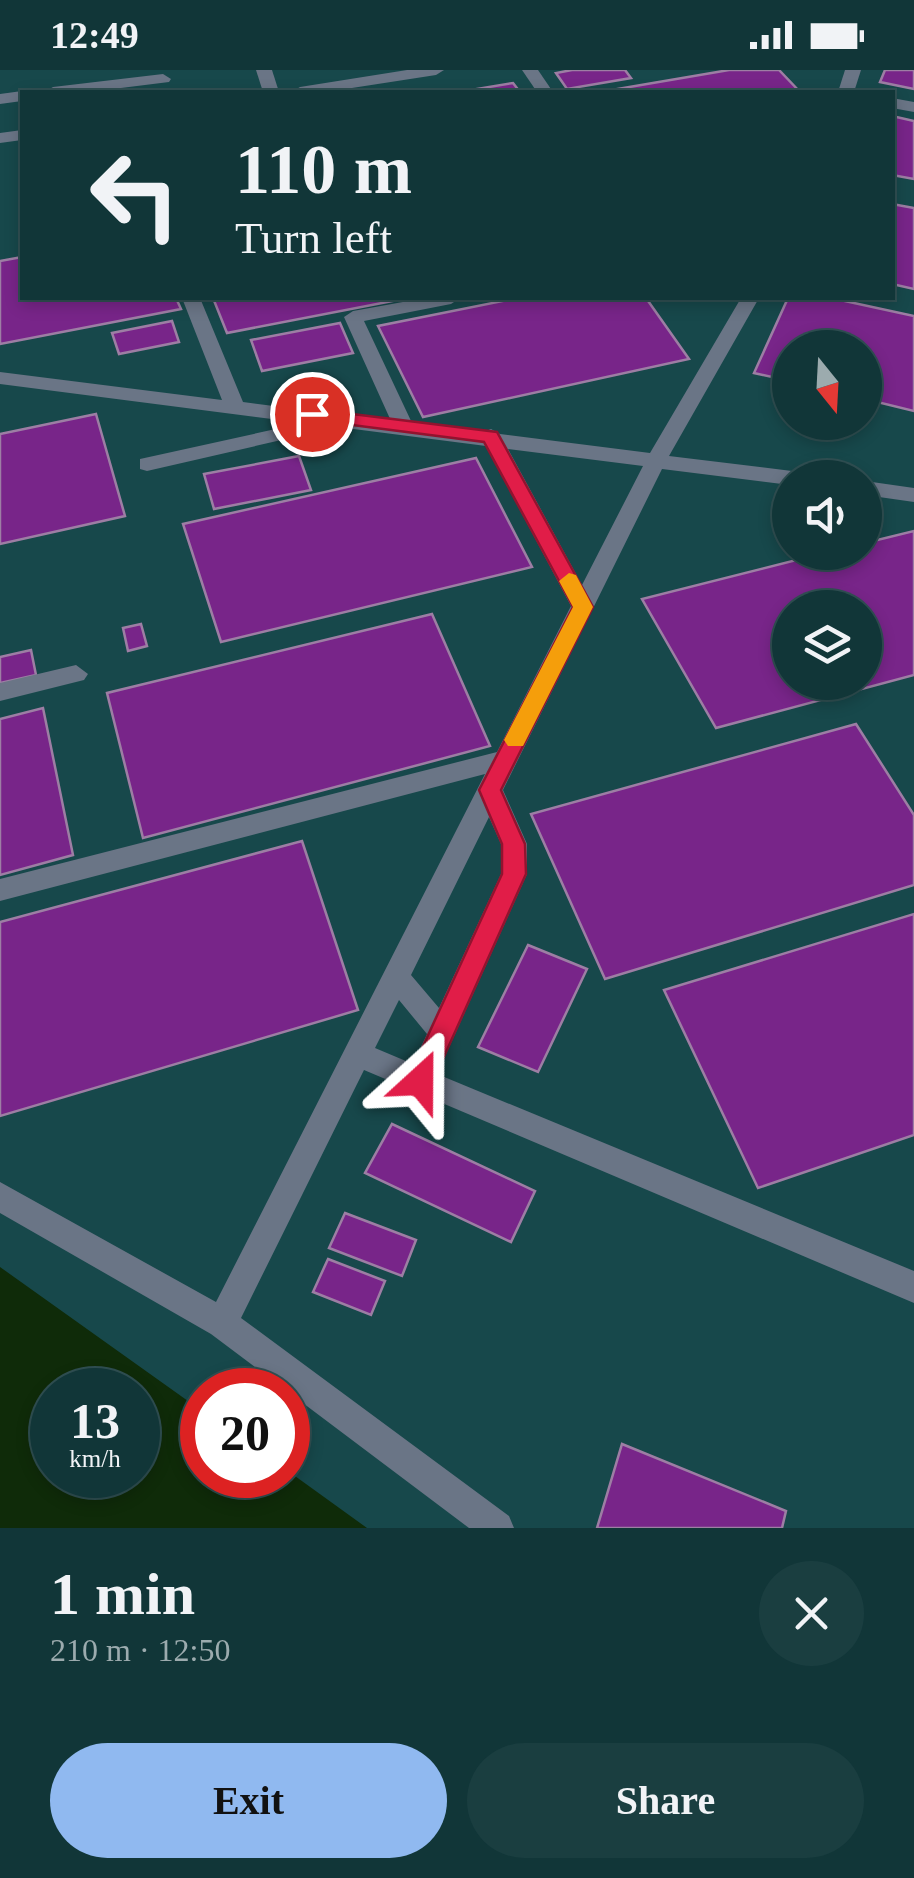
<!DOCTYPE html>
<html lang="en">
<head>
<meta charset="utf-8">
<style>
  body { margin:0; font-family:"Times New Roman",serif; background:#1a3e40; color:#f1f3f6; height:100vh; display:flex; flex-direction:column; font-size:38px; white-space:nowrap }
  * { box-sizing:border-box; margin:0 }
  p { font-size:32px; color:#9cabae }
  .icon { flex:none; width:55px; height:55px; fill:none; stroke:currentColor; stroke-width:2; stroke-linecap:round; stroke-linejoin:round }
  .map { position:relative; height:1458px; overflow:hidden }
  .details { display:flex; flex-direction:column; background:#113638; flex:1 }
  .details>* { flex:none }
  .top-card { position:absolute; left:20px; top:20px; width:875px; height:210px; border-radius:0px; box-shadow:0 5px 15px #0003,0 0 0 2px #305053; background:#113638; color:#f1f3f6; overflow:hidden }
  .needle { width:65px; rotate:162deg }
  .controls { position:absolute; left:772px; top:260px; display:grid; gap:20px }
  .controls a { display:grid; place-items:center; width:110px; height:110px; border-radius:50%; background:#113638; box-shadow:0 5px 15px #0003,0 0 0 2px #305053; font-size:50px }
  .speed { position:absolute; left:30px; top:1298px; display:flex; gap:20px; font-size:50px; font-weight:700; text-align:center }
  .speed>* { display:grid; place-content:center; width:130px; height:130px; border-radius:50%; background:#113638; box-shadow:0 5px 15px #0003,0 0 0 2px #305053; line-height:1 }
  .speed small { font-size:25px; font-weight:400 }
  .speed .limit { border:15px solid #d22; background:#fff; color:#111 }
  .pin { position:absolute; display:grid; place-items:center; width:85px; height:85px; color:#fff; margin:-42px; border:5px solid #fff; border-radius:50%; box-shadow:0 2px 10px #0007 }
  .me { position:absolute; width:110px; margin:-55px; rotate:24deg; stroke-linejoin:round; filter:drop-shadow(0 0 8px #0008) }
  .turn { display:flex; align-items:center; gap:35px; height:210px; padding:0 50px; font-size:45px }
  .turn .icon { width:130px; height:130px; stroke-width:2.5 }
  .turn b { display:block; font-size:70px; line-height:85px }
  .round { display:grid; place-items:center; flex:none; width:105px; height:105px; border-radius:52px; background:#1a3e40 }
  .summary { display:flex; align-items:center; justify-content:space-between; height:170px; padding:0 50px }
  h1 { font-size:60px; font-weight:800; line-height:75px }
  .primary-button { display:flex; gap:20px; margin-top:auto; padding:20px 50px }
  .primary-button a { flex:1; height:115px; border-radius:60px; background:#90b9f0; color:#111; font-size:40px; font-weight:800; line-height:115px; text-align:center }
  .primary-button a+a { background:#1a3e40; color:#f1f3f6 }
  .status { display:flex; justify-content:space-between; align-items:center; height:70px; padding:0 50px; background:#113638; direction:ltr }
  .status svg { height:28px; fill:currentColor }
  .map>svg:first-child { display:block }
  .water { fill:#0f2b09; fill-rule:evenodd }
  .building { fill:#782589; stroke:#9d7ea4; stroke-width:2.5; fill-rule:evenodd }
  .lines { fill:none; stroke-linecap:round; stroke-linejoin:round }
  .minor { fill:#6a7586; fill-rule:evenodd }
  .route { fill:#e11d48; stroke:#92132f; stroke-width:2.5 }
  .slow { fill:#f59e0b }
</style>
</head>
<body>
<div class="status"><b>12:49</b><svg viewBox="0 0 49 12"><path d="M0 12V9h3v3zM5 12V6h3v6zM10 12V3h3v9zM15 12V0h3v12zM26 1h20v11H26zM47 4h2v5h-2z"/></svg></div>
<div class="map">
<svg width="914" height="1458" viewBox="0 0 914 1458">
  <rect width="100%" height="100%" fill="#17484b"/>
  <!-- water -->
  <path class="water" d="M0 1197 202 1341V1405H288V1401L367 1458H0ZM52 1320H138V1405H52Z"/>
  <!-- building -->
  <g class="building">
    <path d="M572 0H625L631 8 567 19 556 3Z"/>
    <path d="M729 0H779L800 22H600Z"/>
    <path d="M885 0H914V19L880 12Z"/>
    <path d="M513 13 520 22H459Z"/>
    <path d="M892 46 914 51V109L892 105Z"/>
    <path d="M892 134 914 138V219L892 214Z"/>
    <path d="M22 187V228H176L181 239 0 274V191Z"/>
    <path d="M213 228H408L227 263Z"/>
    <path d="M518 228H646L689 289 423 347 378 256Z"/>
    <path d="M788 228H831L914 246V341L865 329V278H790V311L754 303Z"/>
    <path d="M172 251 179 272 119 284 112 263Z"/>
    <path d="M340 253 353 283 262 301 251 270Z"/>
    <path d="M96 344 125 446 0 474V364Z"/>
    <path d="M299 386 311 420 214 439 204 404Z"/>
    <path d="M476 388 532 497 221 572 183 454Z"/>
    <path d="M914 461V605L716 658 642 529 828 482H865V473ZM790 538H865V612H790Z"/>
    <path d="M432 544 490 676 143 768 107 623Z"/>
    <path d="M141 554 147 576 128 581 123 558Z"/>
    <path d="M31 580 36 605 0 613V587Z"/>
    <path d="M43 638 73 785 0 805V649Z"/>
    <path d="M856 654 914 745V815L605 909 531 744Z"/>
    <path d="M302 771 358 940 0 1046V852Z"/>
    <path d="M914 844V1065L758 1118 664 920Z"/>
    <path d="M528 875 587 899 538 1002 478 977Z"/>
    <path d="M392 1054 535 1121 511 1172 365 1103Z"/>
    <path d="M345 1143 416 1170 402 1206 329 1178Z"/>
    <path d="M328 1189 385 1211 371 1245 313 1222Z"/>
    <path d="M622 1374 786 1441 782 1458H597Z"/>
  </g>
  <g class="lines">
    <!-- minor -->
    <g class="minor">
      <path d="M256 0H272L279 22H263Z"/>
      <path d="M407 0H444L436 5 326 22H292L300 17Z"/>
      <path d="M522 0H538L553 22H537Z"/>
      <path d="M845 0H861L854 22H838Z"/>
      <path d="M163 4 171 9 169 12 89 22H45L53 17Z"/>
      <path d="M22 21 27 22H22V31L0 34V24Z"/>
      <path d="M892 28 914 32V42L892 38Z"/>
      <path d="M22 60V70L0 73V63Z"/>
      <path d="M182 228H200L243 332 391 351 344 247 353 241 425 228H460L451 234 364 251 412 353 483 362 491 359 500 364 650 383 741 228H759L669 386 792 401 802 408H790V415L662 399 503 720 527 774V804L437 1004 914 1201V1233L364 1000 241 1248 509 1446 514 1458H469L211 1264 0 1143V1112L216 1232 485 704 0 831V809L497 682 571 536 486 376 338 357 147 401 140 399V389L303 353 0 314V302L222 330ZM508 379 643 396 582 515ZM489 747 501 774V804L439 938 411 905ZM399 930 427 964 413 994 375 978Z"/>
      <path d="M865 411 914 418V432L865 425Z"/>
      <path d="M76 595 88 604 84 610 0 631V613Z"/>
    </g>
  </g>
  <!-- route -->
  <path class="route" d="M312 339 497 362 593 537 501 720 525 774 526 804 429 1020 420 1023 411 1020 407 1011 502 804V774L479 720 573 537 484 372 305 349V340Z"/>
  <!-- slow -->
  <path class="slow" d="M569 503 576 505 593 537 523 676H508L504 670 573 537 559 511Z"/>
</svg>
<div class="controls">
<a><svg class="needle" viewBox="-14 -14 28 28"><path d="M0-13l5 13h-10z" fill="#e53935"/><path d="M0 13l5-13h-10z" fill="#9cabae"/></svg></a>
<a><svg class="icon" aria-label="sound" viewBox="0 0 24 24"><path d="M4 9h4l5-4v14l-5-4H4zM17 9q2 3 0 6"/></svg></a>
<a><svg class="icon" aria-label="layers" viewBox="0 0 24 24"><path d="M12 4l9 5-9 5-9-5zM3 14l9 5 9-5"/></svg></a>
</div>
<div class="speed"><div>13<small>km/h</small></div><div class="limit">20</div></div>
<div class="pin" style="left:312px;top:344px;background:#d93025"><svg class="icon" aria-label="arrive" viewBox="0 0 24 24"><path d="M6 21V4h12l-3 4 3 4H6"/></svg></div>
<svg class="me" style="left:420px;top:1011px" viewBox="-20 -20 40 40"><path d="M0-17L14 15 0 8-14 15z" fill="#e11d48" stroke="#fff" stroke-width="4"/></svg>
<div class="top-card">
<div class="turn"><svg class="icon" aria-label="left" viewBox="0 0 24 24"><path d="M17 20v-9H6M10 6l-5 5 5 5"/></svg><div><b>110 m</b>Turn left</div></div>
</div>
</div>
<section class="details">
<div class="summary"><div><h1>1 min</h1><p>210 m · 12:50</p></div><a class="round"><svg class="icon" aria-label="close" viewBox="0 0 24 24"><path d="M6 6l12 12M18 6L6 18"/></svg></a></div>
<div class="primary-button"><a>Exit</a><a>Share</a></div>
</section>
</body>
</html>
